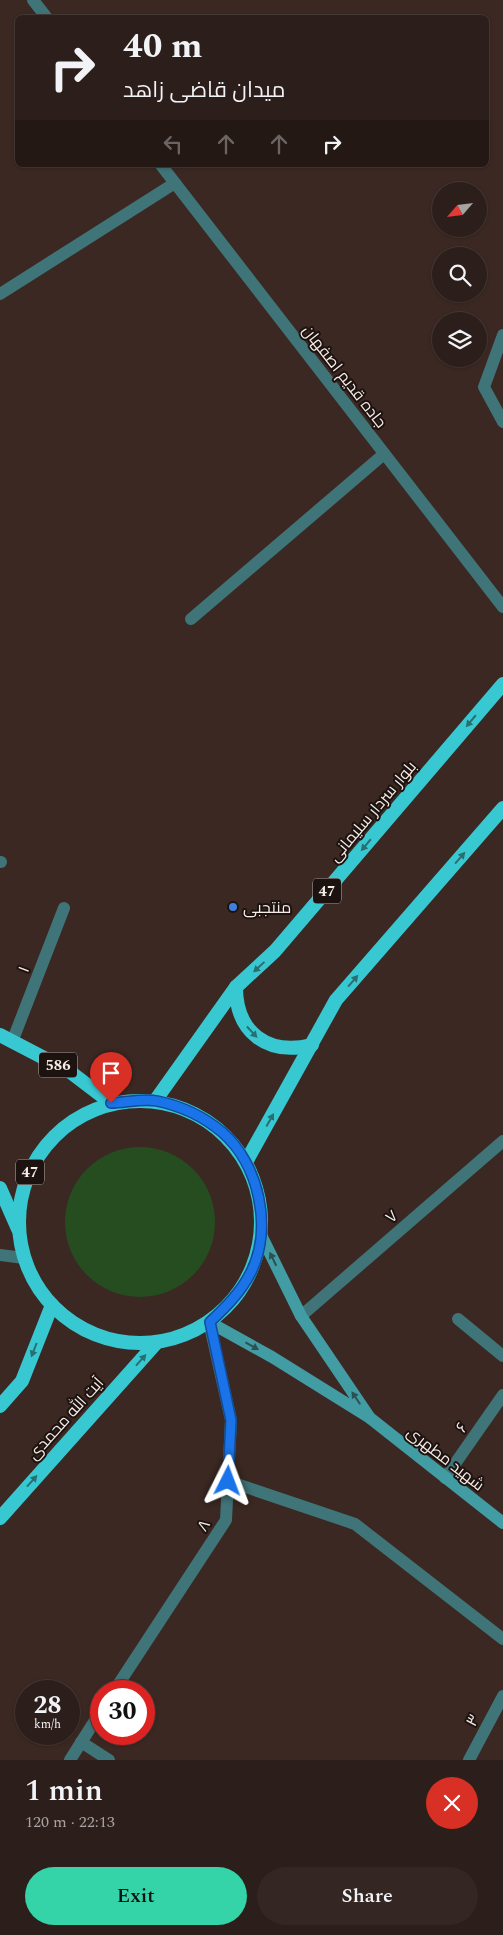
<!DOCTYPE html>
<html lang="en">
<head>
<meta charset="utf-8">
<style>
  body { margin:0; font-family:Spectral,Cairo,serif; background:#342723; color:#f1f3f6; height:100vh; display:flex; flex-direction:column; font-size:19px; white-space:nowrap }
  * { box-sizing:border-box; margin:0 }
  p { font-size:16px; color:#a6a2a2 }
  .icon { flex:none; width:28px; height:28px; fill:none; stroke:currentColor; stroke-width:2; stroke-linecap:round; stroke-linejoin:round }
  .map { position:relative; height:1760px; overflow:hidden }
  .details { display:flex; flex-direction:column; background:#2c1e1a; flex:1 }
  .details>* { flex:none }
  .hud { position:absolute; left:15px; top:15px; width:474px; height:152px; border-radius:8px; box-shadow:0 1px 4px #0004,0 0 0 1px #483c39; background:#2c1e1a; color:#f1f3f6; overflow:hidden }
  .needle { width:32px; rotate:242deg }
  .buttons { position:absolute; left:432px; top:182px; display:grid; gap:10px }
  .buttons a { display:grid; place-items:center; width:55px; height:55px; border-radius:50%; background:#2c1e1a; box-shadow:0 1px 4px #0004,0 0 0 1px #483c39; font-size:25px }
  .speed { position:absolute; left:15px; top:1680px; display:flex; gap:10px; font-size:25px; font-weight:700; text-align:center }
  .speed>* { display:grid; place-content:center; width:65px; height:65px; border-radius:50%; background:#2c1e1a; box-shadow:0 1px 4px #0004,0 0 0 1px #483c39; line-height:1 }
  .speed small { font-size:12px; font-weight:400 }
  .speed .limit { border:8px solid #d22; background:#fff; color:#111 }
  .pin { position:absolute; display:grid; place-items:center; width:42px; height:42px; color:#fff; margin:-51px -21px; border-radius:50% 50% 50% 0; rotate:-45deg; box-shadow:0 0 5px #0007 }
  .pin .icon { rotate:45deg }
  .me { position:absolute; width:55px; margin:-28px; rotate:3deg; stroke-linejoin:round; filter:drop-shadow(0 0 4px #0008) }
  .turn { display:flex; align-items:center; gap:18px; height:105px; padding:0 25px; font-size:22px }
  .turn .icon { width:65px; height:65px; stroke-width:2.5 }
  .turn b { display:block; font-size:35px; line-height:42px }
  .lanes { display:flex; align-items:center; height:48px; padding:0 25px; background:#0003; justify-content:center; gap:25px; direction:ltr }
  .lanes .off { opacity:.35 }
  .round { display:grid; place-items:center; flex:none; width:52px; height:52px; border-radius:26px; background:#342723 }
  .summary { display:flex; align-items:center; justify-content:space-between; height:85px; padding:0 25px }
  h1 { font-size:30px; font-weight:600; line-height:38px }
  .button { display:flex; gap:10px; margin-top:auto; padding:10px 25px }
  .button a { flex:1; height:58px; border-radius:30px; background:#34d4a8; color:#111; font-size:20px; font-weight:600; line-height:58px; text-align:center }
  .button a+a { background:#342723; color:#f1f3f6 }
  .map>svg:first-child { display:block }
  .green { fill:#254d20 }
  .lines { fill:none; stroke-linecap:round; stroke-linejoin:round }
  .service { stroke:#3f7478; stroke-width:12 }
  .minor { stroke:#3f7478; stroke-width:12 }
  .tertiary { stroke:#3f7478; stroke-width:12 }
  .secondary { stroke:#419ca3; stroke-width:12 }
  .trunk { stroke:#38c8d2; stroke-width:14 }
  .oneway { fill:#2a6e71 }
  .oneway2 { fill:#2d5152 }
  .route-casing { stroke:#114b97; stroke-width:12 }
  .route { stroke:#1a73e8; stroke-width:9 }
  .shop-dot { fill:#3f7fe0; stroke:#1c1310; stroke-width:2 }
  .labels { text-anchor:middle; stroke-width:4; stroke-linejoin:round; paint-order:stroke }
  .shield { fill:#1c1310; stroke:#b5aaa6; stroke-width:1 }
  .shield-label { font-size:15px; font-weight:bold; fill:#f7ebe6 }
  .street-label { font-size:16px; fill:#f7ebe6; stroke:#1c1310 }
  .poi-label { font-size:16px; fill:#f7ebe6; stroke:#1c1310; text-anchor:start }
</style>
</head>
<body>
<div class="map">
<svg width="503" height="1760" viewBox="0 0 503 1760">
  <rect width="100%" height="100%" fill="#3b2822"/>
  <!-- green -->
  <circle class="green" cx="140" cy="1222" r="75"/>
  <g class="lines">
    <!-- service -->
    <g class="service">
      <path d="M0 294 175 183"/>
      <path d="M191 619 384 454"/>
      <path d="M0 862H1"/>
      <path d="M12 1042 64 908"/>
      <path d="M458 1319 503 1356"/>
      <path d="M445 1478 503 1395"/>
      <path d="M228 1481 355 1524 503 1639"/>
      <path d="M81 1742 109 1760"/>
    </g>
    <!-- minor -->
    <g class="minor">
      <path d="M503 335 484 387 503 422"/>
      <path d="M301 1316 503 1141"/>
      <path d="M114 1691 226 1520 231 1420 209 1322"/>
      <path d="M70 1760 101 1711"/>
      <path d="M469 1760 503 1696"/>
    </g>
    <!-- tertiary -->
    <g class="tertiary">
      <path d="M33 0 47 18"/>
      <path d="M161 165 503 607"/>
      <path d="M0 1255 24 1258"/>
    </g>
    <!-- secondary -->
    <g class="secondary">
      <path d="M209 1322 272 1357 370 1418 301 1316 261 1235"/>
      <path d="M370 1418 503 1523"/>
    </g>
    <!-- trunk -->
    <g class="trunk">
      <path d="M236 987C236 1033 268 1056 312 1045"/>
      <path d="M0 1035 69 1071 111 1103"/>
      <path d="M155 1101 236 987 275 951 503 684"/>
      <circle cx="140" cy="1222" r="121"/>
      <path d="M246 1162 336 1000 503 808"/>
      <path d="M0 1188 18 1229"/>
      <path d="M0 1406 22 1381 52 1305"/>
      <path d="M0 1518 157 1342"/>
    </g>
  </g>
  <!-- one-way arrows -->
  <defs><path id="oneway-solid" d="M-6-.8H1V-3.2L6.5 0L1 3.2V.8H-6Z" transform="scale(1.25)"/></defs>
  <g class="oneway">
    <use href="#oneway-solid" transform="translate(471 721) rotate(130)"/>
    <use href="#oneway-solid" transform="translate(366 845) rotate(130)"/>
    <use href="#oneway-solid" transform="translate(460 858) rotate(-49)"/>
    <use href="#oneway-solid" transform="translate(259 967) rotate(137)"/>
    <use href="#oneway-solid" transform="translate(353 981) rotate(-49)"/>
    <use href="#oneway-solid" transform="translate(252 1032) rotate(47)"/>
    <use href="#oneway-solid" transform="translate(270 1120) rotate(-61)"/>
    <use href="#oneway-solid" transform="translate(34 1350) rotate(111)"/>
    <use href="#oneway-solid" transform="translate(141 1360) rotate(-48)"/>
    <use href="#oneway-solid" transform="translate(32 1481) rotate(-48)"/>
  </g>
  <g class="oneway2">
    <use href="#oneway-solid" transform="translate(273 1259) rotate(-116)"/>
    <use href="#oneway-solid" transform="translate(252 1346) rotate(29)"/>
    <use href="#oneway-solid" transform="translate(356 1398) rotate(-124)"/>
  </g>
  <g class="lines">
    <!-- route casing -->
    <g class="route-casing">
      <path id="route" d="M111 1103C125 1103 143 1098 157 1101 181 1106 203 1116 222 1132 259 1164 273 1228 251 1272 241 1292 226 1307 210 1322L231 1420 228 1481"/>
    </g>
    <!-- route -->
    <use href="#route" class="route"/>
  </g>
  <!-- markers -->
  <circle class="shop-dot" cx="233" cy="907" r="5"/>
  <g class="labels">
    <!-- shield labels -->
    <g class="shield">
      <rect x="313" y="878.5" width="28" height="25" rx="4"/>
      <rect x="39" y="1052.5" width="38" height="25" rx="4"/>
      <rect x="16" y="1159.5" width="28" height="25" rx="4"/>
    </g>
    <g class="shield-label">
      <text x="327" y="896">47</text>
      <text x="58" y="1070">586</text>
      <text x="30" y="1177">47</text>
    </g>
    <!-- street labels -->
    <g class="street-label">
      <text transform="translate(345 376) rotate(52)" y="6">جاده قدیم اصفهان</text>
      <text transform="translate(372 811) rotate(-50)" y="6">بلوار سردار سلیمانی</text>
      <text transform="translate(23 969) rotate(-69)" y="6">۱</text>
      <text transform="translate(391 1216) rotate(-41)" y="6">۷</text>
      <text transform="translate(65 1418) rotate(-48)" y="6">آیت الله محمدی</text>
      <text transform="translate(461 1427) rotate(-55)" y="6">۶</text>
      <text transform="translate(446 1458) rotate(38)" y="6">شهید مطهری</text>
      <text transform="translate(203 1525) rotate(-57)" y="6">۸</text>
      <text transform="translate(472 1720) rotate(-62)" y="6">۳</text>
    </g>
    <!-- poi labels -->
    <g class="poi-label">
      <text x="243" y="913">منتجبی</text>
    </g>
  </g>
</svg>
<div class="buttons">
<a><svg class="needle" viewBox="-14 -14 28 28"><path d="M0-13l5 13h-10z" fill="#e53935"/><path d="M0 13l5-13h-10z" fill="#a6a2a2"/></svg></a>
<a><svg class="icon" aria-label="search" viewBox="0 0 24 24"><circle cx="10" cy="10" r="6"/><path d="M15 15l6 6"/></svg></a>
<a><svg class="icon" aria-label="layers" viewBox="0 0 24 24"><path d="M12 4l9 5-9 5-9-5zM3 14l9 5 9-5"/></svg></a>
</div>
<div class="speed"><div>28<small>km/h</small></div><div class="limit">30</div></div>
<div class="pin" style="left:111px;top:1103px;background:#d93025"><svg class="icon" aria-label="arrive" viewBox="0 0 24 24"><path d="M6 21V4h12l-3 4 3 4H6"/></svg></div>
<svg class="me" style="left:228px;top:1481px" viewBox="-20 -20 40 40"><path d="M0-17L14 15 0 8-14 15z" fill="#1a73e8" stroke="#fff" stroke-width="4"/></svg>
<div class="hud">
<div class="turn"><svg class="icon" aria-label="right" viewBox="0 0 24 24"><path d="M7 20v-9h11M14 6l5 5-5 5"/></svg><div><b>40 m</b>میدان قاضی زاهد</div></div>
<div class="lanes"><svg class="icon off" aria-label="left" viewBox="0 0 24 24"><path d="M17 20v-9H6M10 6l-5 5 5 5"/></svg><svg class="icon off" aria-label="ahead" viewBox="0 0 24 24"><path d="M12 20V5M6 11l6-6 6 6"/></svg><svg class="icon off" aria-label="ahead" viewBox="0 0 24 24"><path d="M12 20V5M6 11l6-6 6 6"/></svg><svg class="icon" aria-label="right" viewBox="0 0 24 24"><path d="M7 20v-9h11M14 6l5 5-5 5"/></svg></div>
</div>
</div>
<section class="details">
<div class="summary"><div><h1>1 min</h1><p>120 m · 22:13</p></div><a class="round" style="background:#d93025;color:#fff"><svg class="icon" aria-label="close" viewBox="0 0 24 24"><path d="M6 6l12 12M18 6L6 18"/></svg></a></div>
<div class="button"><a>Exit</a><a>Share</a></div>
</section>
</body>
</html>
